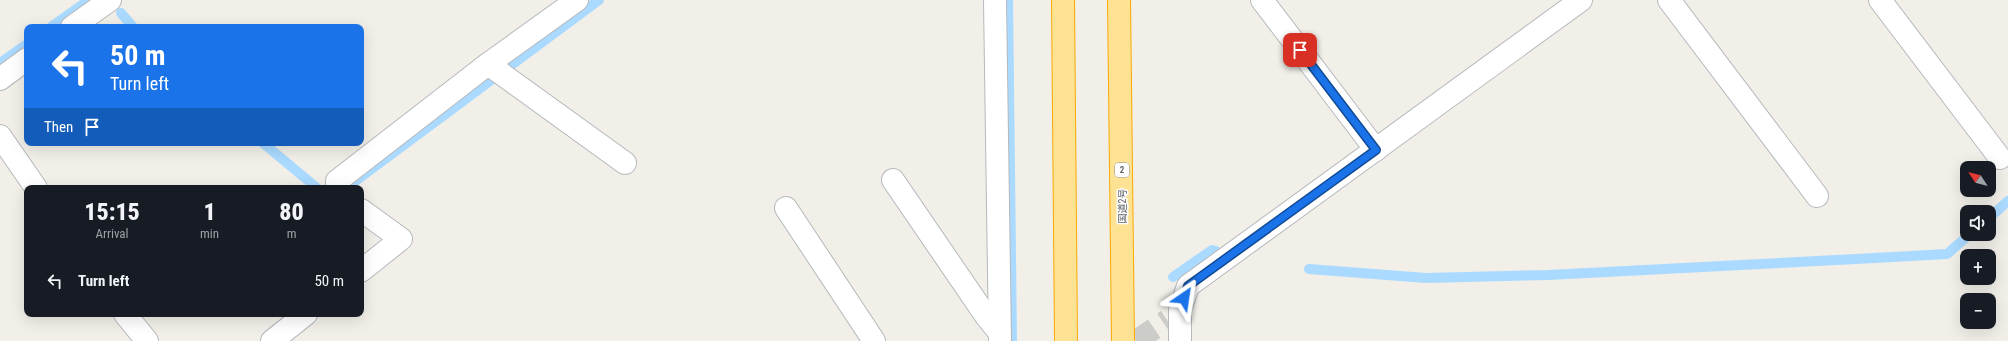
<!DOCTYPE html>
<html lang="en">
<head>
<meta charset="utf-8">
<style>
  body { margin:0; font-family:"Roboto Condensed","Noto Sans JP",sans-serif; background:#242831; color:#f1f3f6; height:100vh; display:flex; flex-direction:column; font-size:15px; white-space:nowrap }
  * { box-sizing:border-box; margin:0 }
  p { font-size:13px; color:#9ea1a6 }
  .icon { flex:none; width:22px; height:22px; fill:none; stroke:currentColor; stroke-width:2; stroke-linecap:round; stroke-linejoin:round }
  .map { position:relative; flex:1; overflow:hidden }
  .details { position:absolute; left:24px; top:185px; width:340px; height:132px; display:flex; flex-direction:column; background:#171b24; border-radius:8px; box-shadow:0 4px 16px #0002 }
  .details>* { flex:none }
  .banner { position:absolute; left:24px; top:24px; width:340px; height:122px; border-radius:8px; box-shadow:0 4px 16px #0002; background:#1a73e8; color:#fff; overflow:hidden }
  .needle { width:26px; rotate:306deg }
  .fabs { position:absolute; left:1960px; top:161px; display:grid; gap:8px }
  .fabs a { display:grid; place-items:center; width:36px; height:36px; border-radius:8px; background:#171b24; box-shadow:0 4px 16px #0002; font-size:20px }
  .pin { position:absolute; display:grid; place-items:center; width:34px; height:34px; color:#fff; margin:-17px; border-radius:8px; box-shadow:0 2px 6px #0006 }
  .me { position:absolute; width:44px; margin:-22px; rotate:32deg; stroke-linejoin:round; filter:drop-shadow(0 0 3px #0008) }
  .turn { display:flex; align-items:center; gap:14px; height:84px; padding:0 20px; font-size:18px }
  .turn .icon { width:52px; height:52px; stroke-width:2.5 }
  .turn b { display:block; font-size:28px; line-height:34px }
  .then { display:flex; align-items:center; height:38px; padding:0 20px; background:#0003; gap:8px; font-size:15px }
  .eta { display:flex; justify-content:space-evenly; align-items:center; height:68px; text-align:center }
  .eta b { font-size:24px; font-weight:800; line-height:28px }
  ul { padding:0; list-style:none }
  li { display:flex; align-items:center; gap:12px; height:56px; padding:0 20px }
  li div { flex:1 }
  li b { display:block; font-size:15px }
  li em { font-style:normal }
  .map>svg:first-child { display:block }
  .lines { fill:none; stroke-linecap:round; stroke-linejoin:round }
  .stream { stroke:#aadaff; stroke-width:10 }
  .minor-tunnel { stroke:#ccccc8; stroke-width:22; stroke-dasharray:22 11; stroke-linecap:butt }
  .minor-casing { stroke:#b5b8bc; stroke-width:24 }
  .highway-casing { stroke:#f9ab00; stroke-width:24 }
  .minor { stroke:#fff; stroke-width:22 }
  .highway { stroke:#fde293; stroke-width:22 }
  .route-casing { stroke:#114b97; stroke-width:10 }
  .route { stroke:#1a73e8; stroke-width:7 }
  .labels { text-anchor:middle; stroke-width:3; stroke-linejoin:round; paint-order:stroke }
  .shield { fill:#fff; stroke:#8f9295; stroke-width:1 }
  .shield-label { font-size:9px; font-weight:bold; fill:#5f6368 }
  .street-label { font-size:10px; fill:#5f6368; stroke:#fff }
</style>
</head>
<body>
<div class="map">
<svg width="2008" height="341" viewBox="0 0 2008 341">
  <rect width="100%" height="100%" fill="#f1efe8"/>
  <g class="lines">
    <!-- stream -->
    <g class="stream">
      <path d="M1008 0 1012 341"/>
      <path d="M121 13 133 27"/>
      <path d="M51 27 89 0"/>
      <path d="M0 63 27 44"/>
      <path d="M263 143 317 188"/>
      <path d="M346 188 599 0"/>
      <path d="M1989 218 2008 201"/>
      <path d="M1309 269 1426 278 1548 275 1875 258 1947 254 1970 234"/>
      <path d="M1173 277 1212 250 1216 251"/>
    </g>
    <!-- minor-tunnel -->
    <path class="minor-tunnel" d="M1136 341 1167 320"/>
    <!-- minor casing -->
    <g class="minor-casing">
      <g id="minor">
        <path d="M995 0 1000 341"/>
        <path d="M1262 0 1376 150"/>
        <path d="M1669 0 1817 196"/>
        <path d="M1880 0 2000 158"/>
        <path d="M72 27 110 0"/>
        <path d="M488 64 625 163"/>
        <path d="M0 79 27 59"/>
        <path d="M0 136 36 188"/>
        <path d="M893 180 986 316 999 332"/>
        <path d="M337 188V181L488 64 577 0"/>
        <path d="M786 208 874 341"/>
        <path d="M361 210 401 239 361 271"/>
        <path d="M125 314 147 341"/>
        <path d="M272 341 306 314"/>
        <path d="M1180 341V310L1188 286 1581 0"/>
      </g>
    </g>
    <!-- highway casing -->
    <g class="highway-casing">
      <g id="highway">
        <path d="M1063 0 1066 341"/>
        <path d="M1119 0 1123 341"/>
      </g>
    </g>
    <!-- minor -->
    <use href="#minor" class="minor"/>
    <!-- highway -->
    <use href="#highway" class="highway"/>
  </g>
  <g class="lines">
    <!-- route casing -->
    <g class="route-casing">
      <path id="route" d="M1184 298 1188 286 1376 150 1300 50"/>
    </g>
    <!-- route -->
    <use href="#route" class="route"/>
  </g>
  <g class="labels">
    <!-- shield labels -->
    <rect class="shield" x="1115" y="163" width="14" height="14" rx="3"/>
    <g class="shield-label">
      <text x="1122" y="173">2</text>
    </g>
    <!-- street labels -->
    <g class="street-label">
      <text transform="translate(1122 206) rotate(-90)" y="4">国道2号</text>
    </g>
  </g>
</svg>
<div class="fabs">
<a><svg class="needle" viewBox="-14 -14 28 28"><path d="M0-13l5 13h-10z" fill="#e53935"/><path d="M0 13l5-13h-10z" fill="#9ea1a6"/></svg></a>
<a><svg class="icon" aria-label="sound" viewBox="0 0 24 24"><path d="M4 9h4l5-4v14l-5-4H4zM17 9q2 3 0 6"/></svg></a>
<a>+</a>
<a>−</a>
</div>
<div class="pin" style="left:1300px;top:50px;background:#d93025"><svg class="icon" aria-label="arrive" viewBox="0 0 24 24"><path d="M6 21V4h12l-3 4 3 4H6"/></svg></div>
<svg class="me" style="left:1184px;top:298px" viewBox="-20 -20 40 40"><path d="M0-17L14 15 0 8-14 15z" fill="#1a73e8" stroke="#fff" stroke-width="4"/></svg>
<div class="banner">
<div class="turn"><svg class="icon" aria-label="left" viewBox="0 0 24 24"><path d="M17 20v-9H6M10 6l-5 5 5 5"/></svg><div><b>50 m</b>Turn left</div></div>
<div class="then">Then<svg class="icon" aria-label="arrive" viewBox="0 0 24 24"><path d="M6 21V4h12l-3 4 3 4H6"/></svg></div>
</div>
<section class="details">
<div class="eta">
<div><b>15:15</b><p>Arrival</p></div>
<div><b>1</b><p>min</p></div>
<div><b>80</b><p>m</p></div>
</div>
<ul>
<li><svg class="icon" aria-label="left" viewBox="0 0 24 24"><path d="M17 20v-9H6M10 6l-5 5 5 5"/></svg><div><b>Turn left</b></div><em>50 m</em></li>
</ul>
</section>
</div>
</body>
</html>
